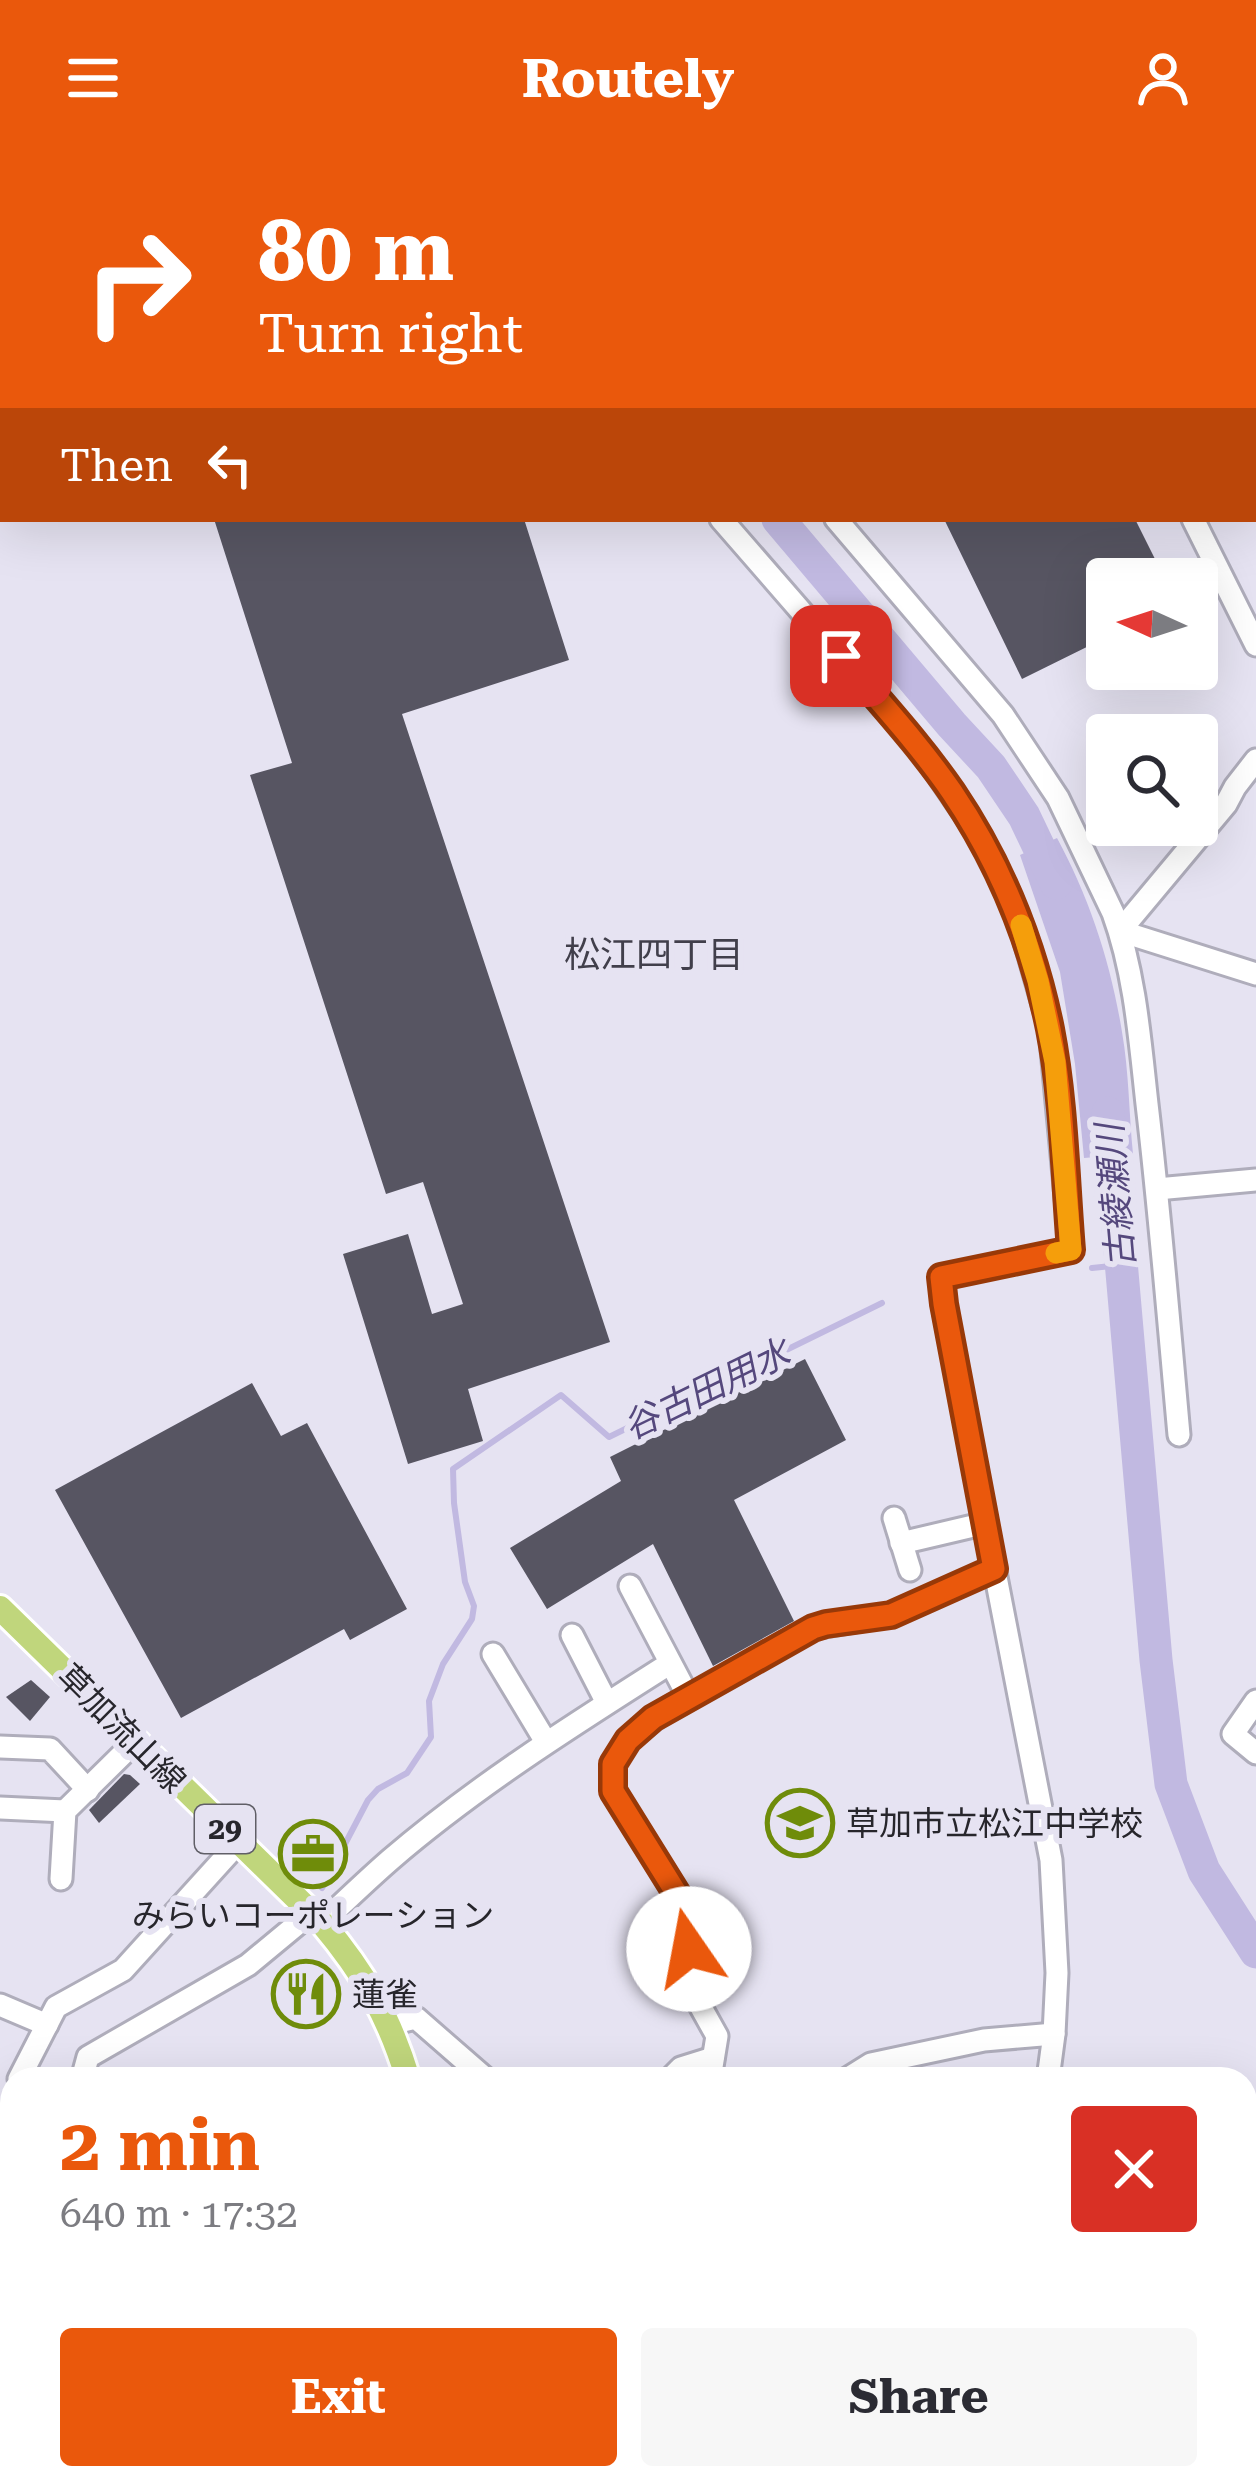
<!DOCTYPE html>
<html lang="en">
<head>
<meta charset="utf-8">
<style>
  body { margin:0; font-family:"Roboto Serif","Noto Sans JP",serif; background:#f7f7f7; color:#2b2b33; height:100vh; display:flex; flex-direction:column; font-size:45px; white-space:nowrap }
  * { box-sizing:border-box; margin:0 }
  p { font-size:39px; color:#7c7c81 }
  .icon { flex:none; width:66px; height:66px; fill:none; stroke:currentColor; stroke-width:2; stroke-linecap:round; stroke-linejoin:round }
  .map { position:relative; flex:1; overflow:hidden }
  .sheet { position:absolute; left:0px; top:1911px; width:1257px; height:423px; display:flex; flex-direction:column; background:#fff; border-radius:36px 36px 0 0; box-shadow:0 12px 48px #0002 }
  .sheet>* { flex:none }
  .top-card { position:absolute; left:0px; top:0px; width:1257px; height:366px; box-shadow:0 12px 48px #0002; background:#ea580c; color:#fff; overflow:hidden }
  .needle { width:78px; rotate:273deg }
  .buttons { position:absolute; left:1086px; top:402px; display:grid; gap:24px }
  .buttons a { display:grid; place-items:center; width:132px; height:132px; border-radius:12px; background:#fff; box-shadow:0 12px 48px #0002; font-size:60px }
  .pin { position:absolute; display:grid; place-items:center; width:102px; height:102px; color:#fff; margin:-51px; border-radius:24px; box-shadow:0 6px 18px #0006 }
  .me { position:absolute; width:132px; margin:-66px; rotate:348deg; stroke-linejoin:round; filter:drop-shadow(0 0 9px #0008) }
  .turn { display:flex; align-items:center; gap:42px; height:252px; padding:0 60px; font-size:54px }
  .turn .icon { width:156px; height:156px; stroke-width:2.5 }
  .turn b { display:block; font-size:84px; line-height:102px }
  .then { display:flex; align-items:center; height:114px; padding:0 60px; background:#0003; gap:24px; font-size:45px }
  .round { display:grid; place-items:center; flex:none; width:126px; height:126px; border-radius:12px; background:#f7f7f7 }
  .overview { display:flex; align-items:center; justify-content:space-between; height:204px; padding:0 60px }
  h1 { font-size:72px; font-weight:700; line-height:90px; color:#ea580c }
  .primary-button { display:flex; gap:24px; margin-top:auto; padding:24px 60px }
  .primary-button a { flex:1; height:138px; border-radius:12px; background:#ea580c; color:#fff; font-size:48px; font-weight:700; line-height:138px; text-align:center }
  .primary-button a+a { background:#f7f7f7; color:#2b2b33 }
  header { display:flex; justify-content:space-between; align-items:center; height:156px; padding:0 60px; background:#ea580c; color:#fff; font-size:54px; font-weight:700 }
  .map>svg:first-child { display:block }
  .water { fill:#c1b9e1 }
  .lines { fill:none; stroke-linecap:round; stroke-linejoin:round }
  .stream { stroke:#c1b9e1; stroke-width:6 }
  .river { stroke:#c1b9e1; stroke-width:33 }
  .building { fill:#575562 }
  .minor-casing { stroke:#afadbb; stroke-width:27 }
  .major-casing { stroke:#fff; stroke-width:30 }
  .path { stroke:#8f8c97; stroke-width:3; stroke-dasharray:6 6; stroke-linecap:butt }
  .minor { stroke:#fff; stroke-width:21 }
  .major { stroke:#c0d67c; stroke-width:24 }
  .route-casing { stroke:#983908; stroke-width:30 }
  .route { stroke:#ea580c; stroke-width:21 }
  .slow { stroke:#f59e0b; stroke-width:21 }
  .labels { text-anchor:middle; stroke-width:12; stroke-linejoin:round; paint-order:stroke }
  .shield { fill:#e6e3f2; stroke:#605f67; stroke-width:3 }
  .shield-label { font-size:30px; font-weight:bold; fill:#27262c }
  .street-label { font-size:33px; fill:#27262c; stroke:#e6e3f2 }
  .poi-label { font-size:33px; fill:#27262c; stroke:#e6e3f2; text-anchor:start }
  .neighbourhood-label { font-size:36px; fill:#413f4b; stroke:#e6e3f2 }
  .water-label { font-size:36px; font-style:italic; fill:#55487d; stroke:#e6e3f2 }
</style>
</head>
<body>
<header><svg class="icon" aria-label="menu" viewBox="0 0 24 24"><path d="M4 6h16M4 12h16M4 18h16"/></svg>Routely<svg class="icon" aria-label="person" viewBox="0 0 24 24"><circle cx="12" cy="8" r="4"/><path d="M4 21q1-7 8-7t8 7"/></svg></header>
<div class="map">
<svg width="1256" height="2332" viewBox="0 0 1256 2332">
  <rect width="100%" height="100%" fill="#e6e3f2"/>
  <!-- water -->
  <path class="water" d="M1057 682C1090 743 1111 808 1122 876 1129 916 1129 958 1133 998L1084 1002 1075 908 1060 816 1020 699Z"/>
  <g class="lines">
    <!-- stream -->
    <g class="stream">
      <path d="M1092 1112 1121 1109"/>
      <path d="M322 1732 368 1644 378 1633 407 1617 431 1581 429 1545 443 1508 472 1463 474 1450 465 1426 454 1347 453 1313 561 1239 609 1281 882 1147"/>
    </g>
    <!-- river -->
    <g class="river">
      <path d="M466 0 469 3"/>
      <path d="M778 363 952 569 991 611 1024 660 1056 727"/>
      <path d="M1108 957 1156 1504 1171 1628 1204 1715 1256 1796"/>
    </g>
  </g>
  <!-- building -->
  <g class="building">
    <path d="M214 363H524L569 504 402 558 610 1186 468 1233 483 1285 408 1308 343 1098 408 1078 432 1158 463 1148 423 1026 386 1038 250 619 292 607Z"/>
    <path d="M944 363H1135L1165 423H1107V481L1022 523Z"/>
    <path d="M805 1203 846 1284 734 1344 794 1465 713 1510 653 1388 547 1453 510 1392 621 1325 610 1301Z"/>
    <path d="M252 1227 281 1280 307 1267 407 1453 350 1484 344 1473 181 1562 55 1334Z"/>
    <path d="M31 1524 50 1541 30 1565 6 1541Z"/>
    <path d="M124 1618 130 1619 140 1628 99 1667 89 1654Z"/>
    <path d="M318 1814 330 1829 295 1862 281 1846Z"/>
  </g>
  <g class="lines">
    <!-- minor casing -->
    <g class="minor-casing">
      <g id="minor">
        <path d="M406 0 408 3"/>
        <path d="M521 0 523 3"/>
        <path d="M816 0 817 3"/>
        <path d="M1011 0 1012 3"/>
        <path d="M721 363 919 591 976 675 1000 721 1020 768 1050 873 1071 1094 941 1121 943 1148 1051 1704 1057 1817 1054 1878 1048 1923"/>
        <path d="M836 363 1003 559 1058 642 1113 757C1135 817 1140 885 1147 948 1160 1058 1169 1169 1179 1279"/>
        <path d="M1193 363 1256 489"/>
        <path d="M1256 604 1235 631 1226 648 1120 775 1256 818"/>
        <path d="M1157 1033 1256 1024"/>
        <path d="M894 1362 910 1414"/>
        <path d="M901 1387 986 1367"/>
        <path d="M630 1430 689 1542"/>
        <path d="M572 1479 607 1547"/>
        <path d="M493 1498 546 1586"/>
        <path d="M1256 1545 1233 1578 1256 1597"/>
        <path d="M0 1591 50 1593 88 1634"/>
        <path d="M0 1652 65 1655"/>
        <path d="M61 1723 65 1655 135 1586"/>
        <path d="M322 1767C344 1746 366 1725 390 1704 476 1630 573 1569 669 1508"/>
        <path d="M0 1849 47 1869"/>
        <path d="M390 1868 416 1862 486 1923"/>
        <path d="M19 1923 56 1851 123 1814 239 1686"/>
        <path d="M82 1923 88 1901 248 1809 312 1756"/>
        <path d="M670 1923 681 1912 713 1902"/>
        <path d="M710 1923 717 1880 688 1828 690 1759 613 1635V1608L619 1597 628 1584 670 1551 813 1472 891 1459 994 1413"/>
        <path d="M847 1923 871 1908 984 1884 1054 1878"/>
        <path d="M1245 1981 1256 1992"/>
        <path d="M0 2040 12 2039"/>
        <path d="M1245 2169 1256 2160"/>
        <path d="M938 2322 969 2332"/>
        <path d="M72 2332 73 2322"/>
        <path d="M989 2332 991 2322"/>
        <path d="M1113 2332 1117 2322"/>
      </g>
    </g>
    <!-- major casing -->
    <g class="major-casing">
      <g id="major">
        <path d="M949 3 958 0"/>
        <path d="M0 314 3 313"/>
        <path d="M0 1452 322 1767C364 1817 389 1860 408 1923"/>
        <path d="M498 2322 501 2332"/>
      </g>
    </g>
    <!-- path -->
    <g class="path">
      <path d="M1245 2320 1256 2315"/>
      <path d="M1234 2332 1243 2322"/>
    </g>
    <!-- minor -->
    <use href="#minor" class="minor"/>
    <!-- major -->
    <use href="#major" class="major"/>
  </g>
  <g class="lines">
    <!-- route casing -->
    <g class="route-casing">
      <path id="route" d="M689 1793 690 1759 613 1635V1608L628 1584 653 1562 813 1472 826 1468 891 1459 994 1413 944 1148 941 1121 1071 1094C1065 1021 1064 945 1050 873 1033 789 1000 707 952 636 919 588 879 545 841 500"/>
    </g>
    <!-- route -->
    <use href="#route" class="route"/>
    <!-- slow -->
    <path class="slow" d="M1021 769 1038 825 1055 906 1071 1094 1056 1097"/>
  </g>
  <!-- icons -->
  <defs>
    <g id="school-ring" transform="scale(3.45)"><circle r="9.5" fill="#e6e3f2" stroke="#6f8c0a" stroke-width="1.5"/><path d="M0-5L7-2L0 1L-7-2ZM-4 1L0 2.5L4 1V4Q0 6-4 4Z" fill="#6f8c0a"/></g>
    <g id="office-ring" transform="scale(3.45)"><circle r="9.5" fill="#e6e3f2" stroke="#6f8c0a" stroke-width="1.5"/><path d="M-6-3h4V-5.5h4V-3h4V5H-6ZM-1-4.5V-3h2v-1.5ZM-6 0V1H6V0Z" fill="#6f8c0a"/></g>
    <g id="restaurant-ring" transform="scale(3.45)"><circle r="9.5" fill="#e6e3f2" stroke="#6f8c0a" stroke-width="1.5"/><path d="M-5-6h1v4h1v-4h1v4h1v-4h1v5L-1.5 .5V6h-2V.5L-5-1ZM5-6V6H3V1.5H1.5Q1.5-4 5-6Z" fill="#6f8c0a"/></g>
  </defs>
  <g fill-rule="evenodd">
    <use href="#school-ring" x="800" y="1667"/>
    <use href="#office-ring" x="313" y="1698"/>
    <use href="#restaurant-ring" x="306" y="1838"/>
  </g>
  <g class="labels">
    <!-- shield labels -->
    <rect class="shield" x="195" y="1649" width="60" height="48" rx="9"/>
    <g class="shield-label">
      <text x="225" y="1683">29</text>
    </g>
    <!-- street labels -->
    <g class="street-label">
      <text transform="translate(122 1572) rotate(45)" y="12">草加流山線</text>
    </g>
    <!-- poi labels -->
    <g class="poi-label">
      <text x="846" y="1679">草加市立松江中学校</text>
      <text x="313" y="1771" text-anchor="middle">みらいコーポレーション</text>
      <text x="352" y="1850">蓮雀</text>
    </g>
    <!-- neighbourhood labels -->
    <g class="neighbourhood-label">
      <text x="654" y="811">松江四丁目</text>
    </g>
    <!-- water labels -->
    <g class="water-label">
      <text transform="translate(1115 1040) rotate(-95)" y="13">古綾瀬川</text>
      <text transform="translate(706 1233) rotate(-26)" y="13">谷古田用水</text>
    </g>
  </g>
</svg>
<div class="buttons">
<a><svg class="needle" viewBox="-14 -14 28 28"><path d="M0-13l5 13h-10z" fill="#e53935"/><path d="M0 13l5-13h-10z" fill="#7c7c81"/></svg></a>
<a><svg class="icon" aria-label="search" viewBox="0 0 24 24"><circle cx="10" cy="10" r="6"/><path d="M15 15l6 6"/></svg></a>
</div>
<div class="pin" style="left:841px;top:500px;background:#d93025"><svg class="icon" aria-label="arrive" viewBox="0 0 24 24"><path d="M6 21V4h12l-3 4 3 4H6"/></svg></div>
<svg class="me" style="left:689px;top:1793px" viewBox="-20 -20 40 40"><circle r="19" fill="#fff"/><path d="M0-13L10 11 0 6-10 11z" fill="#ea580c"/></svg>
<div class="top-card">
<div class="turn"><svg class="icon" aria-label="right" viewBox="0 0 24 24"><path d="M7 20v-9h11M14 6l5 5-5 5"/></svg><div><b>80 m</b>Turn right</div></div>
<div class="then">Then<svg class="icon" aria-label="left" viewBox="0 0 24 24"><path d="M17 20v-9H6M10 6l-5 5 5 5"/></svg></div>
</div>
<section class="sheet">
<div class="overview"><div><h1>2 min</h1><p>640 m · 17:32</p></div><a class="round" style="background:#d93025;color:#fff"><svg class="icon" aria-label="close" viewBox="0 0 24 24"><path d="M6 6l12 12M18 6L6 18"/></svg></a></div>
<div class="primary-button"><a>Exit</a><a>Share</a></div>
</section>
</div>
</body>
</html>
